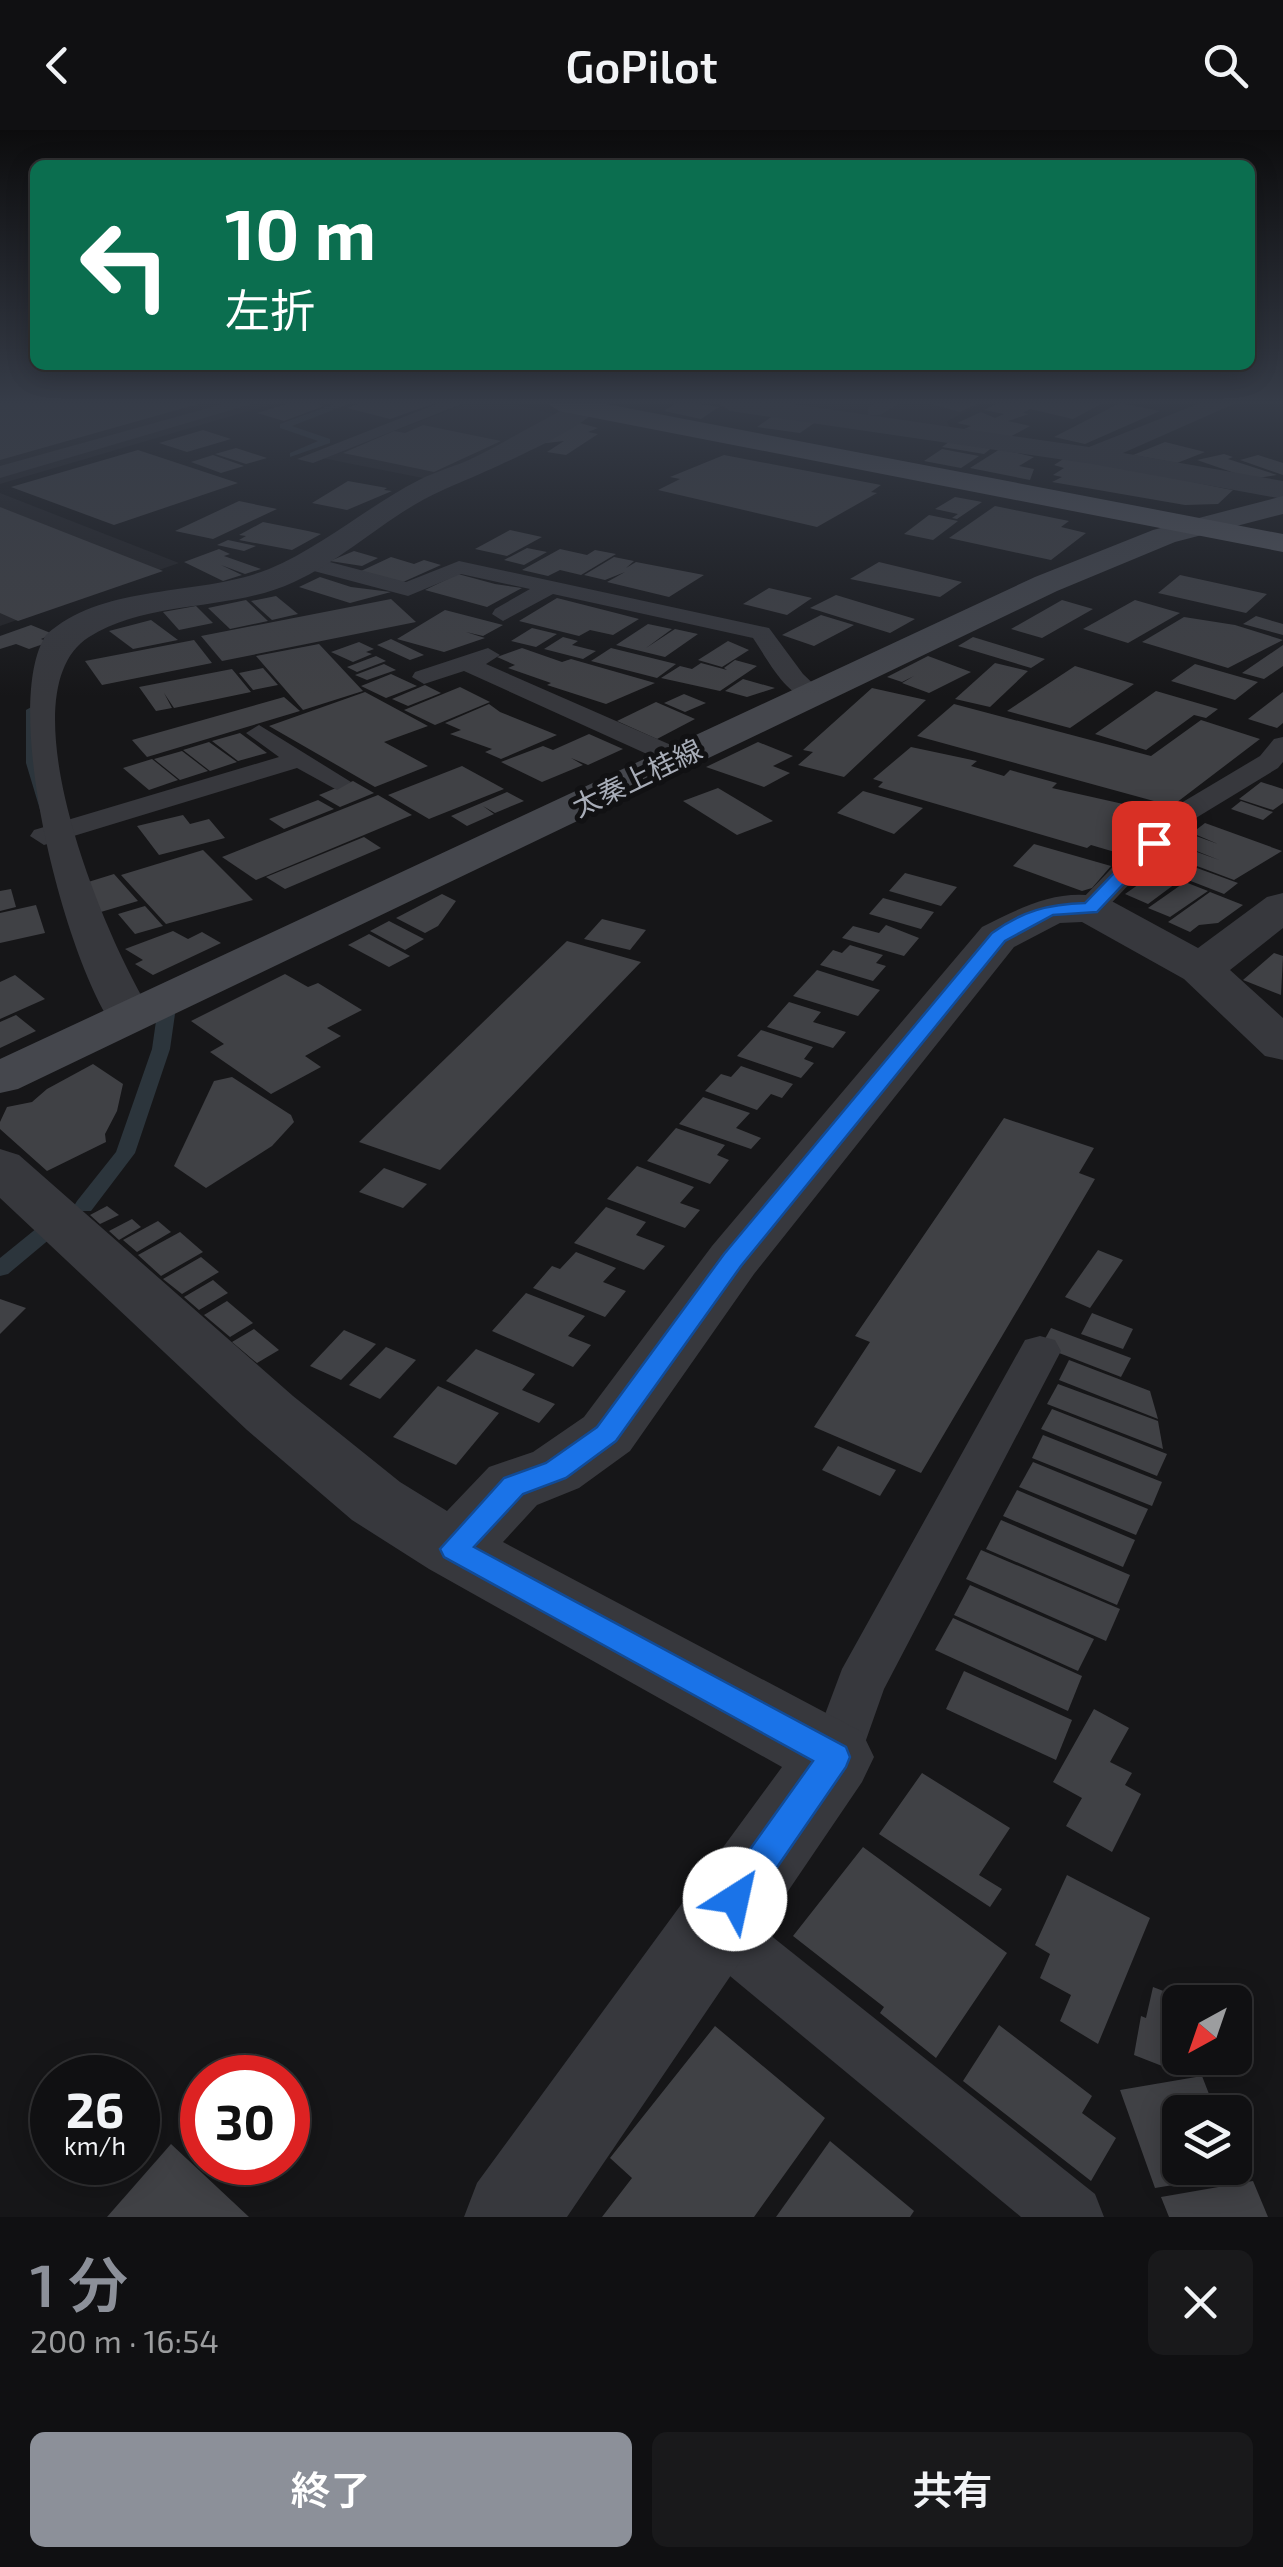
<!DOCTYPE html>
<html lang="ja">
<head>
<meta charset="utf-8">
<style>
  body { margin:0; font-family:"Exo 2","Noto Sans JP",sans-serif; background:#19191b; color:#f1f3f6; height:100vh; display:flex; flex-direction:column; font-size:38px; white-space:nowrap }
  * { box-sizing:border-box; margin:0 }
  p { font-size:32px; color:#9c9d9f }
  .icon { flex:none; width:55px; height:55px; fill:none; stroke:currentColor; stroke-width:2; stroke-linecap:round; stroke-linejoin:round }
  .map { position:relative; height:2087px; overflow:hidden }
  .drawer { display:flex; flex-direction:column; background:#101012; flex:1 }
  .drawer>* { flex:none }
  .top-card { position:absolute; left:30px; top:30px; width:1225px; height:210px; border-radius:15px; box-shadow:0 5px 25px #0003,0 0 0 2px #303032; background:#0b6e4f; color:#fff; overflow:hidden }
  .needle { width:65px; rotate:220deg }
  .controls { position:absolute; left:1162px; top:1855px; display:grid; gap:20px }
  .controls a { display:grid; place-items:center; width:90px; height:90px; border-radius:15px; background:#101012; box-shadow:0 5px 25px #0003,0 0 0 2px #303032; font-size:50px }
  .speed { position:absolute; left:30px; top:1925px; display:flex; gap:20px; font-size:50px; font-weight:700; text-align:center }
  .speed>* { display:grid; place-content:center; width:130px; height:130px; border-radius:50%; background:#101012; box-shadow:0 5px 25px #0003,0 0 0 2px #303032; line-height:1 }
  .speed small { font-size:25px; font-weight:400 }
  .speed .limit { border:15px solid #d22; background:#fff; color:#111 }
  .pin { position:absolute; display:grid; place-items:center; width:85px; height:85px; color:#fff; margin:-42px; border-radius:20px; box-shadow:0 5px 15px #0006 }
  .me { position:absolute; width:110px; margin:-55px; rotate:35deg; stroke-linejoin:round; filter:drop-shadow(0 0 8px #0008) }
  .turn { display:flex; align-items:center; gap:35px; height:210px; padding:0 30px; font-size:45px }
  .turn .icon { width:130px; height:130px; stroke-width:2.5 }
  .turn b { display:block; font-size:70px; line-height:85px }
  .round { display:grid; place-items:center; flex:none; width:105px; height:105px; border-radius:15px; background:#19191b }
  .head { display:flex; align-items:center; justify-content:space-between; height:170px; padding:0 30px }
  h1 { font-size:60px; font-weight:600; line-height:75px; color:#8c9099 }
  .cta { display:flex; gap:20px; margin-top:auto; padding:20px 30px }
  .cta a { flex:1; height:115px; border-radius:15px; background:#8c9099; color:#fff; font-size:40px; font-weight:600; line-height:115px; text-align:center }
  .cta a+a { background:#19191b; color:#f1f3f6 }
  header { display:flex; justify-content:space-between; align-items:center; height:130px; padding:0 30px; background:#101012; font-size:45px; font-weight:600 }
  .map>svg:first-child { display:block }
  .built { fill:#222225 }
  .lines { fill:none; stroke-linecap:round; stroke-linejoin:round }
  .stream { fill:#2c353c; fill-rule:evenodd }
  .building { fill:#404145 }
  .lane { fill:#37383d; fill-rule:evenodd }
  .street { fill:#37383d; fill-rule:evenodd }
  .secondary { fill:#45474d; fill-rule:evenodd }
  .primary { fill:#53555c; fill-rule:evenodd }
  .route { fill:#1a73e8; stroke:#114b97; stroke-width:2.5 }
  .labels { text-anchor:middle; stroke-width:10; stroke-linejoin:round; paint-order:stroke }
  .far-street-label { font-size:28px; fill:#a8adb8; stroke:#111113 }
</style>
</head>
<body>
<header><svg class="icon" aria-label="back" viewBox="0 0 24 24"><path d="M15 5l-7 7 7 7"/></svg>GoPilot<svg class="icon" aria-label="search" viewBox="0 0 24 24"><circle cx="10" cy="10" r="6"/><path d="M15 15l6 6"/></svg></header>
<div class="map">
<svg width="1283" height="2087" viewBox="0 0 1283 2087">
  <rect width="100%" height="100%" fill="#161618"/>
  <!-- built -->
  <g class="built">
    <path d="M0 273H276L0 354Z"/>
    <path d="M469 273H508L562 286 433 350 322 328Z"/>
    <path d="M766 273H983L947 291 950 298Z"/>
    <path d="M0 363 179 433 0 496Z"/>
  </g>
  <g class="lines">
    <!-- stream -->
    <g class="stream">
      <path d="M337 273H351L292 296 330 309V313L290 327V323L318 311 280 298V294Z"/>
      <path d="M33 576 40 580 41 633 55 683 48 687 41 683 26 633V580Z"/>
      <path d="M166 879 175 884 170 919 135 1023 91 1081H77L74 1076 77 1071 116 1022 152 919 157 884Z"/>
      <path d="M44 1096 51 1098 54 1103 51 1108 8 1144 0 1146V1128L37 1098Z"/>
    </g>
  </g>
  <!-- building -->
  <g class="building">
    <path d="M0 273H197L198 274 0 330Z"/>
    <path d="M290 273H314L324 276 284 291 257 283Z"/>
    <path d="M361 273H433V274L390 289 347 278Z"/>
    <path d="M676 273H692L719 277 701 289 664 281Z"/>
    <path d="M928 273H978L960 282Z"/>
    <path d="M998 273H1103L1073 289 1030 279 1023 283 1029 284 1008 291 1030 296 1008 308 964 299 971 296 957 293 981 282 995 288 1004 284 984 280Z"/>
    <path d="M1120 273 1160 281 1085 314 1054 307Z"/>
    <path d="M774 285 817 291 800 303 757 297Z"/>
    <path d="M569 290 598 298 588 302 598 304 566 325 547 322 564 311 538 314Z"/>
    <path d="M423 295 501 311 434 342 343 323 394 301 405 303Z"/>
    <path d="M203 300 231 309 187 322 159 313Z"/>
    <path d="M953 309 994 316 984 324 942 317Z"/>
    <path d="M1165 312 1205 322 1177 333 1133 325Z"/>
    <path d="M236 318 267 328 246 334 215 324Z"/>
    <path d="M942 319 979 326 961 338 924 331Z"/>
    <path d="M1000 319 1034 327 1019 336 1034 339 1030 350 970 338Z"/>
    <path d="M138 320 238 353 114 395 11 357Z"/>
    <path d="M1224 324 1233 327 1228 329 1277 345 1252 349 1197 330Z"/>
    <path d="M213 325 244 336 221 343 191 332Z"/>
    <path d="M724 325 881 355 871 362 877 363 817 397 658 360 680 349 670 347Z"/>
    <path d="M1258 325 1283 333V345L1240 330Z"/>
    <path d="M1068 326 1227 359 1233 360 1218 374 1185 375 1052 352 1062 347 1053 345 1064 338 1054 335Z"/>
    <path d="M348 351 387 358 384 360 392 361 347 380 312 373Z"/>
    <path d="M955 367 977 371 982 372 957 389 952 388 958 384 935 379Z"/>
    <path d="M239 371 277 379 213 409 175 401Z"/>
    <path d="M995 376 1069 391 1061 397 1086 403 1051 430 949 408Z"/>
    <path d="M0 377 163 441 18 491 0 483Z"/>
    <path d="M929 385 958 391 933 410 904 404Z"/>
    <path d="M263 392 308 401 321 404 292 420 239 410 246 406 239 405Z"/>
    <path d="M510 400 542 407 507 426 475 419Z"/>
    <path d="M228 410 256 416 244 421 217 415Z"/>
    <path d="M527 418 547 422 524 435 504 430Z"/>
    <path d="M219 419 230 424 224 426 261 439 245 444 221 435 242 445 223 451 184 432Z"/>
    <path d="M560 419 587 425 595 420 616 424 581 445 560 440 548 446 522 440Z"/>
    <path d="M354 421 378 428 362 436 330 431Z"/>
    <path d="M391 427 414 434 424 430 441 435 403 452 361 441Z"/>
    <path d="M614 427 634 431 626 438 636 432 704 445 669 467 607 452 625 442 605 450 584 445Z"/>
    <path d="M879 432 962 452 940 467 850 449Z"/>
    <path d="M458 444 495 454 522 458 487 477 425 460Z"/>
    <path d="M1180 445 1267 464 1246 483 1158 463Z"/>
    <path d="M320 447 351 457 391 462 350 473 299 457Z"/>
    <path d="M769 458 812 468 787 485 743 474Z"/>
    <path d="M836 465 915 489 890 503 810 478Z"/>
    <path d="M276 466 298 484 272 490 251 471Z"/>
    <path d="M557 468 616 483 639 489 613 505 590 500 579 506 519 491Z"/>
    <path d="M391 469 416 492 222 531 201 506Z"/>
    <path d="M246 470 268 491 230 499 208 478Z"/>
    <path d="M1062 470 1093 479 1042 508 1011 499Z"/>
    <path d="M1135 470 1180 483 1128 513 1083 499Z"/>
    <path d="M196 476 213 493 179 500 163 482Z"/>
    <path d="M445 480 503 495 483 506 466 502 485 508 444 522 397 509Z"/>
    <path d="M821 485 854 495 814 516 782 505Z"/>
    <path d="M1256 486 1283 494V505L1243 494Z"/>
    <path d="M1184 487 1235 495 1283 510 1228 538 1142 512Z"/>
    <path d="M151 490 178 510 133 519 109 501Z"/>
    <path d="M648 494 672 499 646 518 675 499 698 504 665 527 616 515Z"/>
    <path d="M31 495 53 504 41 509 49 512 29 519 16 514 0 519V506Z"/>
    <path d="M532 498 557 504 536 517 511 511Z"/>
    <path d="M563 507 578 511 572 515 596 521 583 529 544 519Z"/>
    <path d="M973 507 1045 529 1031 538 958 516Z"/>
    <path d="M391 509 424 525 410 530 377 515Z"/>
    <path d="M194 510 212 533 102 555 85 531Z"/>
    <path d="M728 511 749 520 722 537 698 530Z"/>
    <path d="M359 512 374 519 366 522 372 524 353 532 331 522Z"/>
    <path d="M319 514 363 561 303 580 256 526Z"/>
    <path d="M1283 515V536L1264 549 1242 543Z"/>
    <path d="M522 518 562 532 571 529 655 553 606 574 547 555 551 553 508 538 515 535 497 527Z"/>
    <path d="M611 518 676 534 657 548 591 531Z"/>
    <path d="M376 526 386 531 357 542 347 537Z"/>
    <path d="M928 526 971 542 929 563 902 553 914 546 902 552 887 547Z"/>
    <path d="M735 530 757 536 720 561 661 548 680 536 692 539 701 533 727 540 724 538Z"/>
    <path d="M995 533 1028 541 990 577 955 569Z"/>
    <path d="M384 534 396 540 367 550 355 545Z"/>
    <path d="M1195 534 1258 552 1235 570 1171 551Z"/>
    <path d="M1075 536 1134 554 1070 598 1007 581Z"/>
    <path d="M263 538 278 555 253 560 239 543Z"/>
    <path d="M232 539 251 562 174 578 164 563 172 578 156 581 139 557Z"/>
    <path d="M391 544 417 556 386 568 361 556Z"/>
    <path d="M743 549 775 558 747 567 725 561Z"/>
    <path d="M425 555 441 563 408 576 392 569Z"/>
    <path d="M460 557 490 572 435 595 404 580Z"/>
    <path d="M872 558 926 570 844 647 798 635 813 622 803 620Z"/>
    <path d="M1156 561 1218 579 1206 588 1194 585 1146 620 1095 604Z"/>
    <path d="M365 562 428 596 384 612 428 636 375 657 269 596Z"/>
    <path d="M1283 562V593L1277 598 1248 589Z"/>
    <path d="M684 564 706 573 685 582 664 573Z"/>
    <path d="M284 567 300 581 147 627 132 610Z"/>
    <path d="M656 572 695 589 657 609 617 591Z"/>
    <path d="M489 574 500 582 557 605 501 629 485 622 492 619 450 604 461 600 445 593Z"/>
    <path d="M954 574 1151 626 1201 590 1260 609 1172 676 917 606Z"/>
    <path d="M240 603 267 623 238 631 212 611Z"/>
    <path d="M589 604 623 619 588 635 571 628 583 635 542 652 501 632 543 616 553 620Z"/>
    <path d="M209 612 237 632 210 641 183 620Z"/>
    <path d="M758 612 793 626 773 636 790 643 764 657 706 637Z"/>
    <path d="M911 617 977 631 971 636 1004 646 1010 640 1057 653 1052 658 1141 678 1136 683 1158 689 1125 725 1091 715 1087 718 878 657 883 652 873 649Z"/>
    <path d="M182 621 208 641 180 650 154 629Z"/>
    <path d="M152 629 178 650 149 660 123 638Z"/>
    <path d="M462 636 504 659 429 689 388 665Z"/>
    <path d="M353 651 374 663 340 677 319 665Z"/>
    <path d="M1261 652 1283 659V673L1273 680 1239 669Z"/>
    <path d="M718 658 773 691 737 705 683 671Z"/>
    <path d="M863 661 923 678 894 704 837 683Z"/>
    <path d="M507 662 524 671 495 683 483 676 494 684 467 696 451 686Z"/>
    <path d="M378 665 412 685 256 750 222 727Z"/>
    <path d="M318 670 334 679 284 699 269 689Z"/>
    <path d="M1241 671 1273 682 1263 690 1231 679Z"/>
    <path d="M183 685 190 694 209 689 225 708 159 725 137 696Z"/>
    <path d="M1205 693 1282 721 1234 750 1173 727 1186 718 1219 730 1184 716 1196 706 1218 714 1192 703Z"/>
    <path d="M364 707 381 718 285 759 266 747Z"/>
    <path d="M1034 714 1111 736 1092 758 1082 761 1013 736Z"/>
    <path d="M203 720 253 770 166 794 121 745Z"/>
    <path d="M1175 730 1238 753 1224 764 1183 748 1148 774 1125 764 1152 745 1145 743 1153 737 1160 740Z"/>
    <path d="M905 743 957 757 941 776 889 761Z"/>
    <path d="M114 744 138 771 94 784 72 757Z"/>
    <path d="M1185 752 1208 761 1170 787 1148 778Z"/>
    <path d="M11 759 16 777 0 781V761Z"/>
    <path d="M1210 762 1243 775 1218 793 1199 795 1190 802 1168 792Z"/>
    <path d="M442 764 456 771 438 796 425 803 396 788Z"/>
    <path d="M883 768 934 782 921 799 869 784Z"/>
    <path d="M36 775 45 803 0 813V783Z"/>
    <path d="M145 776 163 796 135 804 118 784Z"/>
    <path d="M602 789 646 800 630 820 584 809Z"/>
    <path d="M389 791 424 809 405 820 370 801Z"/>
    <path d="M886 795 919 808 904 826 842 808 853 796 879 803Z"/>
    <path d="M173 801 188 809 202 802 221 813 153 845 135 834 143 830 125 819Z"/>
    <path d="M369 804 410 826 389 837 348 815Z"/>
    <path d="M567 811 641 832 440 1040 359 1012Z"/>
    <path d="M850 815 883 825 876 833 886 836 873 851 820 835 833 820 842 823Z"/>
    <path d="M1274 823 1283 826 1281 865 1243 850Z"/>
    <path d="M817 840 880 860 858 886 793 866Z"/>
    <path d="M285 844 308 857 318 853 362 880 327 898 341 906 305 926 321 937 271 964 210 922 224 914 191 891Z"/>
    <path d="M15 845 45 869 0 889V852Z"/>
    <path d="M789 872 821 882 813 892 846 902 833 918 767 897Z"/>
    <path d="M16 885 36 901 0 918V892Z"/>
    <path d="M761 900 813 917 804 929 814 933 801 948 737 926Z"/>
    <path d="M93 934 123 954 117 981 105 1004 106 1012 47 1041 0 999V992L7 977 32 972 47 959Z"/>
    <path d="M741 936 793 954 782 968 771 964 757 980 705 961 721 944 731 947Z"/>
    <path d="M232 947 291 985 294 992 272 1016 206 1058 174 1036 214 951Z"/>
    <path d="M703 967 750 983 736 998 761 1008 751 1019 679 994Z"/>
    <path d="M1004 988 1094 1018 1079 1043 1095 1049 921 1343 814 1297 870 1212 855 1206Z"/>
    <path d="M676 998 725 1015 717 1025 729 1030 710 1054 647 1031Z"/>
    <path d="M637 1036 694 1057 680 1073 700 1080 685 1098 607 1069Z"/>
    <path d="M384 1038 427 1054 403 1078 359 1062Z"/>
    <path d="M107 1076 119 1085 100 1094 90 1085Z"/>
    <path d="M606 1077 646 1092 636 1105 665 1116 644 1140 574 1113Z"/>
    <path d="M132 1089 141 1097 119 1110 109 1101Z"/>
    <path d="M158 1091 171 1102 137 1122 123 1110Z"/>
    <path d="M180 1102 203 1122 161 1146 138 1125Z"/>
    <path d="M1098 1120 1123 1130 1090 1178 1065 1167Z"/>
    <path d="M576 1122 616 1138 603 1152 626 1161 605 1187 533 1158 552 1136 560 1139Z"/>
    <path d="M201 1127 219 1142 182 1164 163 1149Z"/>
    <path d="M213 1150 228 1163 199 1180 184 1167Z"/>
    <path d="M526 1163 585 1186 568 1206 591 1215 573 1237 492 1201Z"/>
    <path d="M0 1169 26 1178 0 1204Z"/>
    <path d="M227 1171 253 1193 230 1207 204 1185Z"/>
    <path d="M1092 1183 1133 1199 1123 1219 1081 1204Z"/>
    <path d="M1051 1198 1131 1228 1121 1247 1041 1216Z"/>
    <path d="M254 1199 279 1220 257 1233 232 1212Z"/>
    <path d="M344 1200 376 1214 341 1250 310 1236Z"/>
    <path d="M386 1217 416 1230 380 1269 349 1255Z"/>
    <path d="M476 1219 535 1244 522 1260 555 1274 539 1293 446 1251Z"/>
    <path d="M1069 1230 1150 1261 1158 1289 1059 1250Z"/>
    <path d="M1058 1254 1158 1291 1163 1319 1047 1274Z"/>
    <path d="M438 1256 499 1283 456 1335 393 1307Z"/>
    <path d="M1052 1279 1167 1324 1157 1346 1041 1299Z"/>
    <path d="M1043 1305 1162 1352 1152 1376 1032 1328Z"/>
    <path d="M838 1316 896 1340 880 1366 822 1340Z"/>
    <path d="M1033 1332 1148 1379 1136 1405 1019 1357Z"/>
    <path d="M1017 1360 1135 1410 1123 1437 1003 1386Z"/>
    <path d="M1001 1390 1130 1445 1117 1475 986 1419Z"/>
    <path d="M981 1420 1120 1479 1106 1511 966 1449Z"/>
    <path d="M970 1455 1094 1509 1078 1541 954 1485Z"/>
    <path d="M953 1488 1082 1546 1068 1581 935 1520Z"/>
    <path d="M964 1541 1072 1590 1056 1630 946 1579Z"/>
    <path d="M1094 1579 1129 1598 1110 1632 1132 1643 1125 1655 1141 1664 1112 1722 1066 1696 1082 1668 1053 1652Z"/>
    <path d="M922 1643 1010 1698 979 1745 1002 1759 990 1777 879 1704Z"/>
    <path d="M863 1717 1007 1823 936 1928 880 1883 884 1877 793 1806Z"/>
    <path d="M1067 1745 1150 1788 1098 1914 1060 1891 1071 1865 1040 1848 1050 1824 1035 1815Z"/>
    <path d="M1153 1857 1192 1872H1180V1928H1229L1226 1946 1182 1929 1180 1943 1134 1925 1141 1886 1146 1888Z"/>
    <path d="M999 1895 1092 1966 1082 1983 1116 2008 1091 2051 963 1951Z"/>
    <path d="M715 1896 825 1988 754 2087H602L632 2048 610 2028Z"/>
    <path d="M1202 1946 1216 1982H1180V2038H1237L1240 2044 1155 2058 1120 1960Z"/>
    <path d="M830 2011 914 2081 910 2087H776Z"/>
    <path d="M171 2014 249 2087H107Z"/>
    <path d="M1253 2051 1268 2087H1169L1161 2067Z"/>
  </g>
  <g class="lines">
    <!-- lane -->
    <g class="lane">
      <path d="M226 273H255L0 348V336Z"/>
      <path d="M439 273H464L313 333 297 329Z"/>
      <path d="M877 273H900L880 285H868V277Z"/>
      <path d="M303 425 406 452 459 431 769 498 803 544 824 564 812 571C785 565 768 530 753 508L553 464 503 491 492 484 495 479 530 459 461 444 408 466 295 436 292 431Z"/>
      <path d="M488 518 500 525 486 534 687 622 691 628 678 636 669 634 464 541 424 554 412 547 415 542Z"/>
      <path d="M259 595 351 652 337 660 297 638 54 712 44 715 30 706 34 700 279 627 246 603Z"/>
      <path d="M1283 607V632L1278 638 1186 694 1101 784H1079L1075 778 1079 772 1166 682 1260 626 1274 609Z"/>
      <path d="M1040 1206 1055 1210 1061 1221 884 1559 854 1644 835 1651 816 1644 809 1627 842 1539 1025 1210Z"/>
      <path d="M715 1769 735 1777 1095 2064 1104 2087H1021L695 1817 686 1797 695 1777Z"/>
    </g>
    <!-- street -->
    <g class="street">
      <path d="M718 273H786L1089 317 1200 273H1236L1123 323 1283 351V369L1092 334 730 281Z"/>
      <path d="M575 274H593L597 279C578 303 475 346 443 360 390 383 347 428 294 452 230 482 151 469 89 507 0 563 109 819 154 886L147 896 130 901 113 896C64 825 0 576 46 505 104 452 200 467 269 439 322 417 368 376 419 350 436 341 457 336 475 327 509 310 541 290 575 274Z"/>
      <path d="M1283 763V798L1230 840 1283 888V930L1265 926 1184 849 1082 792 1060 793 1014 817 754 1144 630 1321 579 1358 537 1375 503 1412 862 1602 874 1627 862 1652 567 2087H464L477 2053 782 1637 429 1439 352 1390 247 1300 0 1068V1019L19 1025 293 1266 400 1352 447 1381 489 1337 533 1322 584 1287 712 1116 982 797C1022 777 1059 757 1106 768L1198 818 1267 767Z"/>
    </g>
    <!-- secondary -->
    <path class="secondary" d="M1283 366V384L1175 412 1057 461 18 959 0 963V929L1035 447 1153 400Z"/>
    <!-- primary -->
    <path class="primary" d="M547 273H601L1283 404V422L559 281Z"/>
  </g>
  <!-- sky -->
  <linearGradient id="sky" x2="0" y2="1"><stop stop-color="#0c0c0d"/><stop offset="0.48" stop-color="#363c48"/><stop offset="1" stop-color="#363c48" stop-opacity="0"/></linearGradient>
  <rect width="1283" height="566" fill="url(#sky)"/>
  <!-- route -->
  <path class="route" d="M1147 709 1162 713 1097 782 1053 785 1005 811 741 1136 616 1311 566 1348 523 1364 474 1417 846 1617 850 1627 846 1637 747 1781 735 1786 723 1781 718 1769 723 1757 813 1631 444 1427 440 1419 504 1348 546 1333 597 1297 724 1124 992 803C1022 781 1049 774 1085 773Z"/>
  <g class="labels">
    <!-- far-street labels -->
    <g class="far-street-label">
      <text transform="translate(637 648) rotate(-26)" y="10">太秦上桂線</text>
    </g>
  </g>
</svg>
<div class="controls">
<a><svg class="needle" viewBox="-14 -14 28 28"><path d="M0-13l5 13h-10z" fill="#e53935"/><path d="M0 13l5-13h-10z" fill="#9c9d9f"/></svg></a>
<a><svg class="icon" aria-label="layers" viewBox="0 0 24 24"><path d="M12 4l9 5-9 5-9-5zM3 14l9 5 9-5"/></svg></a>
</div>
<div class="speed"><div>26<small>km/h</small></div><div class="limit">30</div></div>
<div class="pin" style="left:1154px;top:713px;background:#d93025"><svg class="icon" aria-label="arrive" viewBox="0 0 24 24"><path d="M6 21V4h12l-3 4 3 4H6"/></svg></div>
<svg class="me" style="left:735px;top:1769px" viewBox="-20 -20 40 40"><circle r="19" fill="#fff"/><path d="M0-13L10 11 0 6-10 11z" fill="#1a73e8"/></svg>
<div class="top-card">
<div class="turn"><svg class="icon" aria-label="left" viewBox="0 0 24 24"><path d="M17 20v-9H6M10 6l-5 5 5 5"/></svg><div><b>10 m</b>左折</div></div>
</div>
</div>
<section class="drawer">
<div class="head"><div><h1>1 分</h1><p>200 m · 16:54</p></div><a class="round"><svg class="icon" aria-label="close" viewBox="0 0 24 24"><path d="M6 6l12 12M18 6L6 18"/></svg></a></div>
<div class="cta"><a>終了</a><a>共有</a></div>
</section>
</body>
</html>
